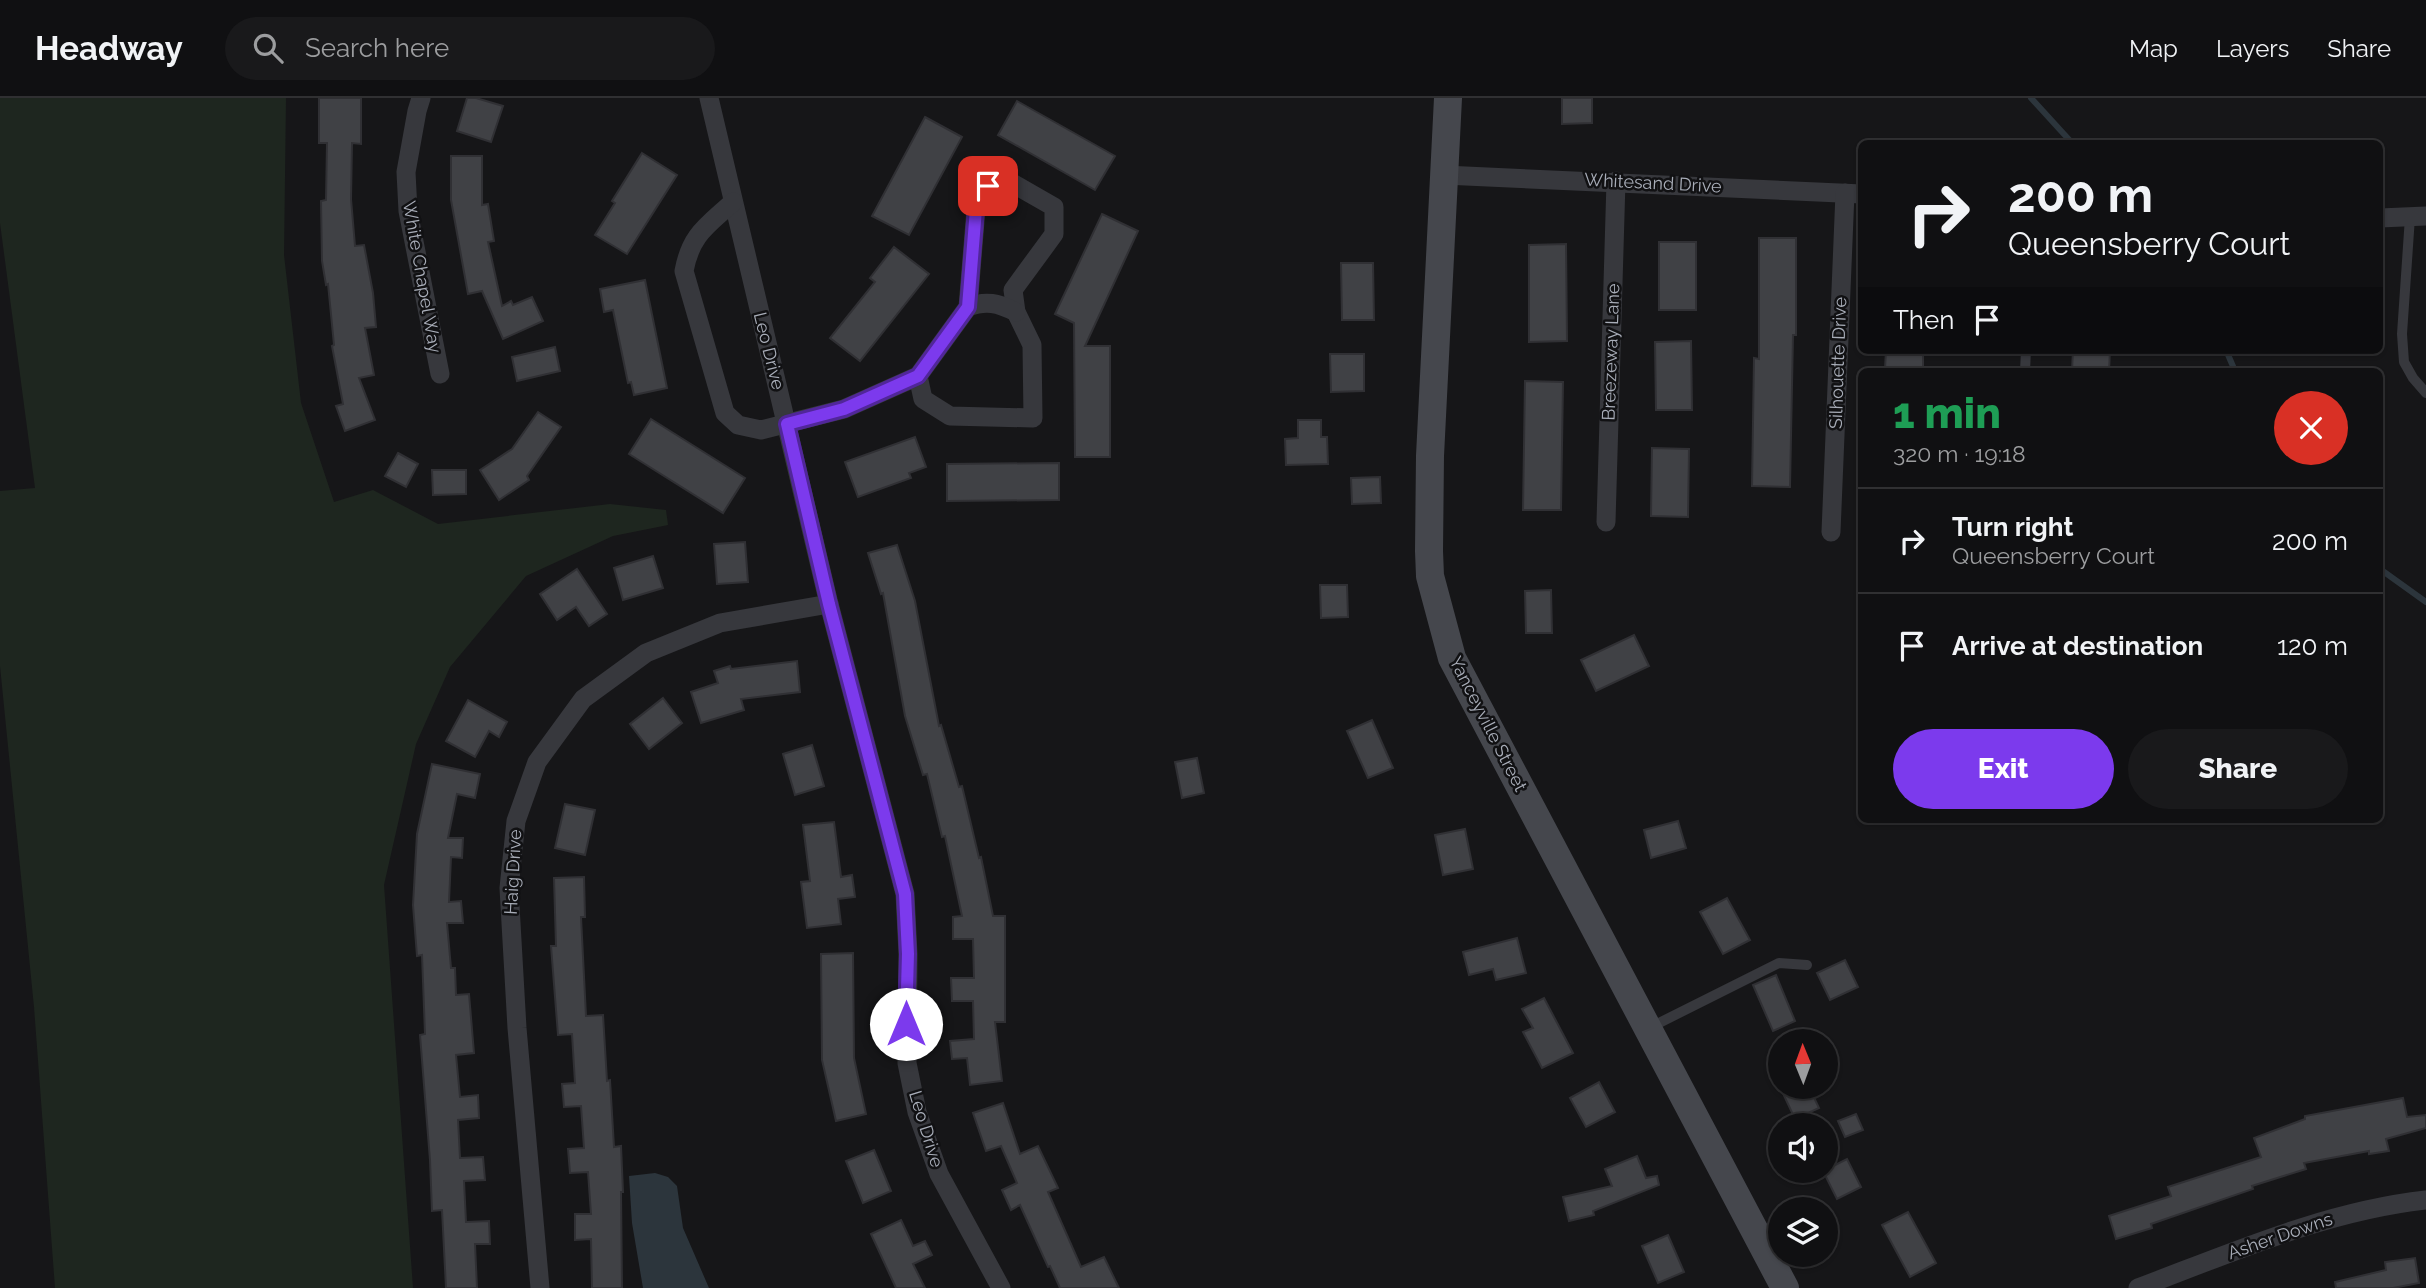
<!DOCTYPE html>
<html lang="en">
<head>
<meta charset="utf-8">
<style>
  body { margin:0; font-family:Raleway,sans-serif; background:#19191b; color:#f1f3f6; height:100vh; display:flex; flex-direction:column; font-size:26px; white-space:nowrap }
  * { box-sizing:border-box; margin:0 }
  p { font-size:23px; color:#9c9d9f }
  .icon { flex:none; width:38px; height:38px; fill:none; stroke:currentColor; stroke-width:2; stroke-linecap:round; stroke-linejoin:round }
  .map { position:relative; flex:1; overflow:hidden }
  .sheet { position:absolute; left:1858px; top:270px; width:525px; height:455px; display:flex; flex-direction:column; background:#101012; border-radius:10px; box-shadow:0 2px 5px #0004,0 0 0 2px #303032 }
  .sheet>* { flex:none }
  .banner { position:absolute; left:1858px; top:42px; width:525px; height:214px; border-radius:10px; box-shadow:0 2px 5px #0004,0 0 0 2px #303032; background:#101012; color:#f1f3f6; overflow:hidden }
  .needle { width:46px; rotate:359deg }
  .fabs { position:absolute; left:1768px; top:931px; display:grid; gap:14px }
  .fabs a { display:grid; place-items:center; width:70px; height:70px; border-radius:50%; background:#101012; box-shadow:0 2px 5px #0004,0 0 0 2px #303032; font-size:35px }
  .pin { position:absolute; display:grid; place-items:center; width:60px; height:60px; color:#fff; margin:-30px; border-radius:14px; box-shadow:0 4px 10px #0006 }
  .me { position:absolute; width:77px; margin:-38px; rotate:0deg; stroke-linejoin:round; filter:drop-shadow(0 0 5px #0008) }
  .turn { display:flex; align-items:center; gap:24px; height:147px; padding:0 35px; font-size:32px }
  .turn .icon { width:91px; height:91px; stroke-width:2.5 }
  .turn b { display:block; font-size:49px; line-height:60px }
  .then { display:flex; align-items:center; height:66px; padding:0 35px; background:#0003; gap:14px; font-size:26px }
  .round { display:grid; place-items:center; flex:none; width:74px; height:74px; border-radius:37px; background:#19191b }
  .headline { display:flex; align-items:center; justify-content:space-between; height:119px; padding:0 35px }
  h1 { font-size:42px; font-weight:800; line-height:52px; color:#1e9e55 }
  .primary-button { display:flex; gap:14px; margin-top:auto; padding:14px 35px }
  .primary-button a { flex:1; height:80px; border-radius:42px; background:#7c3aed; color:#fff; font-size:28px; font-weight:800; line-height:80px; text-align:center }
  .primary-button a+a { background:#19191b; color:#f1f3f6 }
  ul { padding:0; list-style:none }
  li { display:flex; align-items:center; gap:21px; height:105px; padding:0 35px; border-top:2px solid #303032 }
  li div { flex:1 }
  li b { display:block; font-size:26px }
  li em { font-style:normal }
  header { display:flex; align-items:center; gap:42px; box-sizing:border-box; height:98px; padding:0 35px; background:#101012; border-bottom:2px solid #303032 }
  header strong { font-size:33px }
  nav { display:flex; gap:38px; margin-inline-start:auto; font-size:24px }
  .search { width:490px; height:63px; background:#19191b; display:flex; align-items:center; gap:18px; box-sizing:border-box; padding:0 24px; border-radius:38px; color:#9c9d9f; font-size:26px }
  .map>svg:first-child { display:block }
  .green { fill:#1e261f }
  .water { fill:#2c353c }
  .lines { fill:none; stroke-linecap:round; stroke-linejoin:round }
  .stream { stroke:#2c353c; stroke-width:6 }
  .building { fill:#404145; stroke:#303034; stroke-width:2 }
  .service { stroke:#37383d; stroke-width:10 }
  .minor { stroke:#37383d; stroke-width:19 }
  .secondary { stroke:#45474d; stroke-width:28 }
  .route-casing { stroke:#51269a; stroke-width:18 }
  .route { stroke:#7c3aed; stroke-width:12 }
  .labels { text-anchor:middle; stroke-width:5; stroke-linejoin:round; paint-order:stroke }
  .street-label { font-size:18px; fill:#a8adb8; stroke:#111113 }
</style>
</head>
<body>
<header>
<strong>Headway</strong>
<div class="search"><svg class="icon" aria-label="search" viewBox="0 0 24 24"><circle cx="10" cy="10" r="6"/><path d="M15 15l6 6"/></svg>Search here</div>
<nav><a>Map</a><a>Layers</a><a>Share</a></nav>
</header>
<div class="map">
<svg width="2426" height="1190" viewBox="0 0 2426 1190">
  <rect width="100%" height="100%" fill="#161618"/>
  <!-- green -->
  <path class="green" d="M0 0H286L284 157 301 305 334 404 373 392 438 426 610 406 666 412 668 427 613 438 526 478 450 569 416 646 384 787 413 1190H55L34 909 0 568V393L35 390 0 125Z"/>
  <!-- water -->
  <path class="water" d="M655 1075 668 1079 677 1088 683 1130 709 1190H643L632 1125 629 1078Z"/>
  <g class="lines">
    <!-- stream -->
    <g class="stream">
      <path d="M2031 0 2073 46"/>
      <path d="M2226 252 2235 273"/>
      <path d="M2380 471 2426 504"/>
    </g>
  </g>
  <!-- building -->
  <g class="building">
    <path d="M319 0H361V46L352 45 351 101 355 148 364 147 373 195 376 229 365 230 374 277 359 280 375 322 345 333 336 308 343 306 332 248 334 247 328 186 326 187 322 163 321 103 326 102 327 45H319Z"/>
    <path d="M467 0H476L503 8 491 44 457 33Z"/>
    <path d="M1562 0H1592V25L1562 26Z"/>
    <path d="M1017 3 1115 58 1095 92 998 37Z"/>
    <path d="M925 19 962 39 909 137 872 118Z"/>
    <path d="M642 55 677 77 627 156 595 137 615 105 612 103Z"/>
    <path d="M451 58H482V107L488 106 494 143 488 144 502 208 511 203 513 207 532 199 543 223 503 241 482 193 468 196 451 102Z"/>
    <path d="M1102 116 1138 133 1085 248H1110V359H1075L1074 225 1055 216Z"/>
    <path d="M1759 140H1796V237H1793L1790 389 1752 388 1754 260 1759 261Z"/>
    <rect x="1659" y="144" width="37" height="68"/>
    <path d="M1566 146 1567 243 1529 244V147Z"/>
    <path d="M894 149 929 176 860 263 830 240 875 184 870 180Z"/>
    <path d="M1341 165H1373L1374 222H1342Z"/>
    <path d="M645 182 667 290 634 297 631 284 628 285 613 212 604 214 600 191Z"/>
    <path d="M1691 243 1692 312H1656L1655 244Z"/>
    <path d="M555 249 560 273 517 283 512 259Z"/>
    <path d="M1886 252H1923V272L1885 271Z"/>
    <path d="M2073 252H2110L2109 273H2072Z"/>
    <path d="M1330 256H1364V293L1331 294Z"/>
    <path d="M1525 283 1563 284 1561 412H1523Z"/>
    <path d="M538 314 561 329 527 378 529 382 499 402 480 372 512 351Z"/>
    <path d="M651 321 745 380 723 415 629 356Z"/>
    <path d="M1298 322H1321V339H1327L1328 366 1286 367 1285 341 1298 340Z"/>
    <path d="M915 339 926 369 909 375 911 380 858 399 845 364Z"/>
    <path d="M1652 350 1689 351 1688 419 1651 418Z"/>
    <path d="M398 355 418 366 406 389 385 378Z"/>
    <path d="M1059 365V402L947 403V366Z"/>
    <path d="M432 372H466V396L433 397Z"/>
    <path d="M1380 379 1381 405 1352 406 1351 380Z"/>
    <path d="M745 444 748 484 717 486 714 446Z"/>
    <path d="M897 447 915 503 939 628 941 627 959 689 962 688 979 760 981 759 993 818H1005V924H995L1002 983 970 987 967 960 952 961 950 943 974 941 973 903H952L951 880H974L973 841H953V819L962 818 945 738 942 739 927 676 923 677 905 618 883 495 881 496 868 455Z"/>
    <path d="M653 458 663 490 623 502 614 470Z"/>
    <path d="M577 471 607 516 589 528 576 509 557 522 540 496Z"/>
    <path d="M1320 487H1347L1348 519 1321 520Z"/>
    <path d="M1551 492 1552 535H1526L1525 493Z"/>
    <path d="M1634 537 1649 568 1596 593 1581 562Z"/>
    <path d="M797 563 800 594 741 601 744 612 701 625 691 594 718 585 714 573 730 568 731 571Z"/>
    <path d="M663 600 682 625 649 651 630 626Z"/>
    <path d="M468 602 507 624 499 639 489 633 475 659 446 643Z"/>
    <path d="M1372 622 1393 670 1368 680 1347 633Z"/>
    <path d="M812 647 824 688 795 697 783 656Z"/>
    <path d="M1197 660 1204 695 1182 700 1175 664Z"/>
    <path d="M432 666 480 676 475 700 457 696 448 740H463L462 760 451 759 449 804 461 803 463 825H447L451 870H455L456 897 469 896 474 955 456 957 460 999 478 997 479 1020 458 1022 460 1060 483 1059 485 1082 464 1083 466 1124 489 1123 490 1146H475L477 1190H446L442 1112 432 1113 430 1062 420 937 425 936 422 857 417 858 413 807 417 736Z"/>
    <path d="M565 706 595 712 585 757 555 750Z"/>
    <path d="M1678 723 1686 750 1651 760 1644 732Z"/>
    <path d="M834 724 841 779 852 777 855 799 838 801 841 826 807 830 801 784 810 783 803 727Z"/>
    <path d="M1465 731 1473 771 1443 777 1435 737Z"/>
    <path d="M584 779 585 819H581L586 918 603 917 607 983 610 982 614 1049 621 1048 623 1094H621L622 1190H592L591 1141 575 1142V1116H591L588 1074 570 1075 568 1051 584 1050 581 1008 564 1009 562 986 575 985 572 936 558 937 551 848H556L554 780Z"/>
    <path d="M1727 800 1750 842 1723 856 1700 814Z"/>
    <path d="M1517 840 1526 875 1496 882 1493 871 1469 877 1463 854Z"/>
    <path d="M853 855 854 960 866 1016 836 1023 822 962 821 856Z"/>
    <path d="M1845 862 1858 889 1830 902 1817 875Z"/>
    <path d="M1776 877 1795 923 1773 933 1753 887Z"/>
    <path d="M1544 900 1573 955 1542 970 1523 934 1533 930 1522 911Z"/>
    <path d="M1599 984 1615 1014 1586 1029 1570 1000Z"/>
    <path d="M1780 989H1809L1819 1010 1795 1021Z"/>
    <path d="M2403 1000 2407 1019 2426 1017V1030L2386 1041 2389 1053 2369 1056V1053L2304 1065 2306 1071 2252 1088 2253 1091 2151 1126 2152 1130 2116 1141 2109 1118 2171 1098 2168 1089 2261 1059 2254 1040 2305 1021V1018Z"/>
    <path d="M1003 1005 1020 1056 1038 1048 1058 1090 1048 1094 1081 1169 1104 1159 1119 1190H1060L1050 1168 1048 1169 1020 1107 1011 1112 1002 1092 1017 1085 1001 1048 986 1053 973 1015Z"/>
    <path d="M1856 1016 1863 1032 1845 1039 1838 1023Z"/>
    <path d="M874 1052 891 1093 863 1105 846 1063Z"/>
    <path d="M1637 1058 1646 1080 1657 1078 1659 1087 1593 1113 1594 1117 1569 1123 1563 1099 1612 1088 1605 1071Z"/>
    <path d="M1847 1061 1861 1089 1837 1101 1823 1073Z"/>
    <path d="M1908 1114 1936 1165 1910 1179 1882 1127Z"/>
    <path d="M901 1122 913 1148 925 1143 932 1157 913 1166 925 1190H896L871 1136Z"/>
    <path d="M1668 1137 1684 1174 1658 1185 1642 1148Z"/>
    <path d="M2415 1160 2419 1185 2393 1190H2336L2335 1184 2386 1172 2385 1164Z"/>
  </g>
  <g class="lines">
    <!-- service -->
    <g class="service">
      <path d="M2410 119 2402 236 2404 264 2413 280 2426 295"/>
      <path d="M2025 273 2026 252"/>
      <path d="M1651 929 1779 865 1807 867"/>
    </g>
    <!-- minor -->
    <g class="minor">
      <path d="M421 0 417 13 406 74 408 113 440 276"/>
      <path d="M709 0 829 506 905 796 908 856 907 965 917 1014 939 1076 1001 1190"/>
      <path d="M1444 77 1862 96"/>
      <path d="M733 104C707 128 691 136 684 173L725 315 738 327 761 332 844 311 918 278 968 209 977 99 1000 78 1054 109V136L1013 192 1016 214 1032 247 1033 320 950 318 923 301 918 278"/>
      <path d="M2380 120 2426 118"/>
      <path d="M968 209C986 202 998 205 1016 214"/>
      <path d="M1606 424 1616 83"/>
      <path d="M1831 434 1845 95"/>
      <path d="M540 1190 517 930 509 790 516 723 537 664 583 601 646 555 720 525 829 506"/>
      <path d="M2138 1190C2231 1155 2326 1113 2426 1102"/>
    </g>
    <!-- secondary -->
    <path class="secondary" d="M1448 0 1430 358 1429 453 1430 478 1452 560 1785 1190"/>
  </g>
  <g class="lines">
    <!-- route casing -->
    <g class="route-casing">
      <path id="route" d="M906 926 908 856 905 796 829 506 787 326 844 311 918 278 968 209 977 99 988 88"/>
    </g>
    <!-- route -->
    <use href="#route" class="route"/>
  </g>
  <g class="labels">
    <!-- street labels -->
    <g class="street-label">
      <text transform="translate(1653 85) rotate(3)" y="6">Whitesand Drive</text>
      <text transform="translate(422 179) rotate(80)" y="6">White Chapel Way</text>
      <text transform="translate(769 253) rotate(76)" y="6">Leo Drive</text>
      <text transform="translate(1611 254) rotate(-88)" y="6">Breezeway Lane</text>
      <text transform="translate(1838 265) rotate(-88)" y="6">Silhouette Drive</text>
      <text transform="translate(1488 626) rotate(63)" y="6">Yanceyville Street</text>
      <text transform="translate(513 774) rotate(-87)" y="6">Haig Drive</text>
      <text transform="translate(926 1031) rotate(73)" y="6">Leo Drive</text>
      <text transform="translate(2280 1138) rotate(-19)" y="6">Asher Downs</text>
    </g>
  </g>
</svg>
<div class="fabs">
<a><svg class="needle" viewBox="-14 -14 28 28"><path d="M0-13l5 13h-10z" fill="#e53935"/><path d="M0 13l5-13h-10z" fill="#9c9d9f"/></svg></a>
<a><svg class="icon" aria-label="sound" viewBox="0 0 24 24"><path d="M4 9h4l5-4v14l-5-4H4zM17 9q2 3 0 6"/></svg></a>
<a><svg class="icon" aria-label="layers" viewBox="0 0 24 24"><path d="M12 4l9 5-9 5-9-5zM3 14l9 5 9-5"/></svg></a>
</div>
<div class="pin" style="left:988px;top:88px;background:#d93025"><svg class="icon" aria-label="arrive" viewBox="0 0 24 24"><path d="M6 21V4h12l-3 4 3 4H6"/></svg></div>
<svg class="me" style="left:906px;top:926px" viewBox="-20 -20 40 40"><circle r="19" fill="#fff"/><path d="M0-13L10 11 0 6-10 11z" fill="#7c3aed"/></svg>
<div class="banner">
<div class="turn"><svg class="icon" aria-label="right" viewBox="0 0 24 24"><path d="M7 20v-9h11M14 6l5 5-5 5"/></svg><div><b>200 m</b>Queensberry Court</div></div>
<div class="then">Then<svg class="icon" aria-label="arrive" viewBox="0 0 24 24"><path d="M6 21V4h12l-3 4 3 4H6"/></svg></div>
</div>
<section class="sheet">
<div class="headline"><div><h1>1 min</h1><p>320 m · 19:18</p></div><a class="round" style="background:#d93025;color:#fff"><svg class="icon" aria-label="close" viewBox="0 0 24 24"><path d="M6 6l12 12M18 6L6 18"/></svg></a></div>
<ul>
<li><svg class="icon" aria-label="right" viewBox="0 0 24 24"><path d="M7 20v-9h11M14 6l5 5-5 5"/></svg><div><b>Turn right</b><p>Queensberry Court</p></div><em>200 m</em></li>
<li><svg class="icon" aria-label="arrive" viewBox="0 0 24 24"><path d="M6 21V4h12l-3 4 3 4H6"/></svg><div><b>Arrive at destination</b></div><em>120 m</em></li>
</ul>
<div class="primary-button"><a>Exit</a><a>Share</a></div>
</section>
</div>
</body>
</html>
